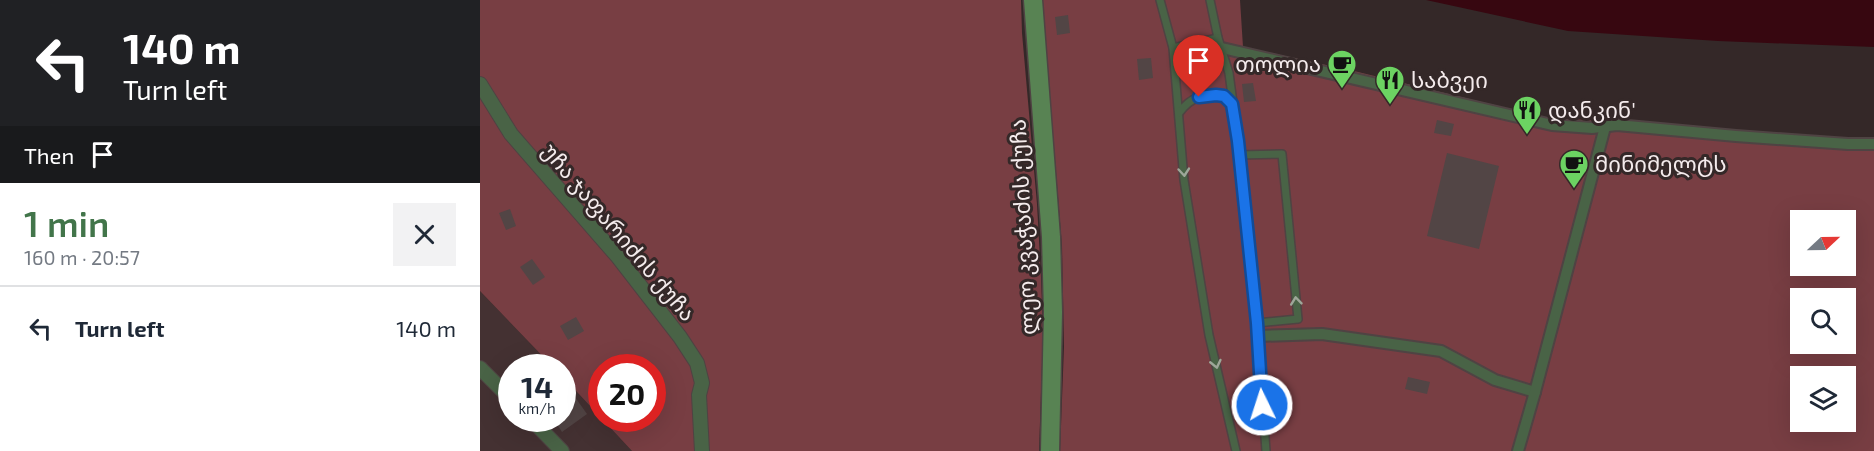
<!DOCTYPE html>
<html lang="en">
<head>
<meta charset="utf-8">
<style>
  body { margin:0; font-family:"Exo 2","Noto Sans Georgian",sans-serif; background:#f2f2f3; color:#1f2937; height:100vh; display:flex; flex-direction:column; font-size:22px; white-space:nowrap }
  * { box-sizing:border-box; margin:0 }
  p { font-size:20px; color:#747a83 }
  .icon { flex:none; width:33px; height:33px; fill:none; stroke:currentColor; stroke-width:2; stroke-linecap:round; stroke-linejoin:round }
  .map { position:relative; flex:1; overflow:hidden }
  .panel { display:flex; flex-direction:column; background:#fff; width:480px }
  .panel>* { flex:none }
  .top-card { background:#202124; color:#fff; overflow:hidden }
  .needle { width:39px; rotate:68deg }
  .fabs { position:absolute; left:1310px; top:210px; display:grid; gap:12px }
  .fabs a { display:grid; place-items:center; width:66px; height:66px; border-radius:0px; background:#fff; box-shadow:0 6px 24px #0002; font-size:30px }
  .speed { position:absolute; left:18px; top:354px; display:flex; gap:12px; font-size:30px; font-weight:700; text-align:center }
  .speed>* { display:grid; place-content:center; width:78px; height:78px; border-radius:50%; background:#fff; box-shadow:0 6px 24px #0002; line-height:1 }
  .speed small { font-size:15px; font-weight:400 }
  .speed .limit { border:9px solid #d22; background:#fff; color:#111 }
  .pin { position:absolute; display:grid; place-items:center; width:51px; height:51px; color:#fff; margin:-62px -26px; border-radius:50% 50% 50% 0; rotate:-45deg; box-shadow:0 0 6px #0007 }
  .pin .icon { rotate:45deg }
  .me { position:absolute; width:66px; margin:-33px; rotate:356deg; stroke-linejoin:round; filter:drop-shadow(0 0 4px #0008) }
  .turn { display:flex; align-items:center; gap:21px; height:126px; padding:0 24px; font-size:27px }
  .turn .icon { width:78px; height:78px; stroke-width:2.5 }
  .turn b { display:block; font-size:42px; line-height:51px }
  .then { display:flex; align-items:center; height:57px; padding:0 24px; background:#0003; gap:12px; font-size:22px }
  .round { display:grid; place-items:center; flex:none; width:63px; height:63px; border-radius:0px; background:#f2f2f3 }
  .summary { display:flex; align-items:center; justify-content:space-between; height:102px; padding:0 24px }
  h1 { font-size:36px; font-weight:600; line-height:45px; color:#42754a }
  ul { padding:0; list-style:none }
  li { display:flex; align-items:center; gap:18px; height:84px; padding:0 24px; border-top:2px solid #e0e1e3 }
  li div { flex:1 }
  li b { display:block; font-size:22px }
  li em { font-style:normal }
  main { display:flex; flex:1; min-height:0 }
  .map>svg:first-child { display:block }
  .built { fill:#443132 }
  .green { fill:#783e43; fill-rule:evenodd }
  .water { fill:#370710 }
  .building { fill:#524545 }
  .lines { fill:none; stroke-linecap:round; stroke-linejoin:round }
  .service-casing { stroke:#4f4343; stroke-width:10 }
  .pedestrian-casing { stroke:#4f4343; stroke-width:14 }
  .minor-casing { stroke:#4f4343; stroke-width:16 }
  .secondary-casing { stroke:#4f4343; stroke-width:21 }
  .service { stroke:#496346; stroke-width:7 }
  .pedestrian { stroke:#496346; stroke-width:10 }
  .minor { stroke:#496346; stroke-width:14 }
  .secondary { stroke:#588353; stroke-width:18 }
  .oneway { stroke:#9ea799 }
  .route-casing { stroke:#114b97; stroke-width:15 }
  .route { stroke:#1a73e8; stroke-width:10 }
  .labels { text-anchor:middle; stroke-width:6; stroke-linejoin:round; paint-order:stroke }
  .poi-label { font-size:22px; fill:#f4ebec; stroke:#342828; text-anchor:start }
  .street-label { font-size:22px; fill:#f4ebec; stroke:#342828 }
</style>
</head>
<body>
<main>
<section class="panel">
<div class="top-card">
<div class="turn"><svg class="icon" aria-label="left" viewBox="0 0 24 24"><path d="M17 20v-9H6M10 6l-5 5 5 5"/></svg><div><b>140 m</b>Turn left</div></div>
<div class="then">Then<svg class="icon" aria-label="arrive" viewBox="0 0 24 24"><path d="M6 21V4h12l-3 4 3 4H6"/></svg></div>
</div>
<div class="summary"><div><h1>1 min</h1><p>160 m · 20:57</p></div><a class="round"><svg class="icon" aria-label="close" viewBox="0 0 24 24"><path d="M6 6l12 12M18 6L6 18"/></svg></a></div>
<ul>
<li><svg class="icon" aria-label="left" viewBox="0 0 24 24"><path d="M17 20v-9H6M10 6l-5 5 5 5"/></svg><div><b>Turn left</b></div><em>140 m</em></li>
</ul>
</section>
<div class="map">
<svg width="1394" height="451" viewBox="0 0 1394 451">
  <rect width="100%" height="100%" fill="#342828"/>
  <!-- built -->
  <path class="built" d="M0 291 73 367 32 368V418H82L83 377 152 451H0Z"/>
  <!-- green -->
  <g class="green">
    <path d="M0 0H541L542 33 557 204 561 277 563 334 559 451H152L83 377 82 368 73 367 0 291ZM122 368H172V418H122Z"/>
    <path d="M562 0H760L763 47 874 71 1063 117 1394 140V451H580L584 347 582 246ZM1320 220H1365V266H1320ZM1320 298H1365V344H1320ZM1320 376H1365V422H1320Z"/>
  </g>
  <!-- water -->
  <path class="water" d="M946 0H1394V47L1238 41 1088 31Z"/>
  <!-- building -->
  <g class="building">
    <path d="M588 15 590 33 577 35 575 17Z"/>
    <path d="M671 58 673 78 659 80 657 59Z"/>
    <path d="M773 83 776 101 764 102 762 84Z"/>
    <path d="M957 120 974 124 971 136 954 133Z"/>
    <path d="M967 153 1019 166 999 249 947 236Z"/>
    <path d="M30 209 36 226 26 230 19 213Z"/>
    <path d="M52 259 65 277 53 285 40 267Z"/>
    <path d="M96 317 104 331 88 340 80 326Z"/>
    <path d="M928 377 950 382 947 394 925 389Z"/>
    <path d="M90 390 107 414 82 432 73 418H82V395Z"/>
  </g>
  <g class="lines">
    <!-- service casing -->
    <g class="service-casing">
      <g id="service">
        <path d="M680 0 693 48 704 180 729 335 756 451"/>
        <path d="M730 0 738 38 749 73 758 141 777 323 786 451"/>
        <path d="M693 48 738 38"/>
        <path d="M699 113C711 96 724 94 744 96L752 104"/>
        <path d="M758 155 802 154 818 319 777 323"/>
      </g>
    </g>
    <!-- pedestrian casing -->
    <g class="pedestrian-casing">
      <g id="pedestrian">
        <path d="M742 48 1072 125 1112 128 1137 125 1256 136 1368 144H1394"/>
        <path d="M778 336 842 334 961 351 1015 380 1055 392"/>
        <path d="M1038 451 1055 392 1125 127"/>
      </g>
    </g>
    <!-- minor casing -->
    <g class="minor-casing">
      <g id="minor">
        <path d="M0 84 31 134 138 257 200 337 217 363 222 383 219 395 222 451"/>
        <path d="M0 368 32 400"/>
        <path d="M50 418 82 451"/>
      </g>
    </g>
    <!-- secondary casing -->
    <g class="secondary-casing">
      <path id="secondary" d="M553 0 571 237 573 312 570 451"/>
    </g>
    <!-- service -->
    <use href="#service" class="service"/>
    <!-- pedestrian -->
    <use href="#pedestrian" class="pedestrian"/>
    <!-- minor -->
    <use href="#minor" class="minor"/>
    <!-- secondary -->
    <use href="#secondary" class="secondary"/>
  </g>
  <!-- one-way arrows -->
  <defs><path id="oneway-chevron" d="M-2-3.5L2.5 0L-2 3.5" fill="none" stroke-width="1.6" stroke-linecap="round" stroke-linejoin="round" transform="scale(1.5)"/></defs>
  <g class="oneway">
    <use href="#oneway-chevron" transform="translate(704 172) rotate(85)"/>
    <use href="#oneway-chevron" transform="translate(816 301) rotate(-96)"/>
    <use href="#oneway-chevron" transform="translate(736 364) rotate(77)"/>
  </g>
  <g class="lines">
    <!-- route casing -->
    <g class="route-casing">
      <path id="route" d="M719 97 736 95 744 96 752 104 758 141 777 323 782 405"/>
    </g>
    <!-- route -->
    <use href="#route" class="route"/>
  </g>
  <!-- icons -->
  <defs>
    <g id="cafe-pin" transform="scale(1.5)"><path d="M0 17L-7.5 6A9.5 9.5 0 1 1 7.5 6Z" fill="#6cd362" stroke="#342828"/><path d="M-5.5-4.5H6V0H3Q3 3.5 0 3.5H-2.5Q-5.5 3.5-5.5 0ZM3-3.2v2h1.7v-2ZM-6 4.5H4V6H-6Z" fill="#111"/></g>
    <g id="restaurant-pin" transform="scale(1.5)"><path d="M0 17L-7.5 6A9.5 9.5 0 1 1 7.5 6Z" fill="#6cd362" stroke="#342828"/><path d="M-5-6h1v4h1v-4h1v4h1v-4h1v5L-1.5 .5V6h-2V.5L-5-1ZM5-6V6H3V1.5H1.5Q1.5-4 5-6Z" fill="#111"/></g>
  </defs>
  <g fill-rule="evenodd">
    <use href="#cafe-pin" x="862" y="64"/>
    <use href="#restaurant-pin" x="910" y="80"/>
    <use href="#restaurant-pin" x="1047" y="110"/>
    <use href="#cafe-pin" x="1094" y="164"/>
  </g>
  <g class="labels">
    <!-- poi labels -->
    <g class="poi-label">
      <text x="841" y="72" text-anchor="end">თოლია</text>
      <text x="931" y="88">საბვეი</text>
      <text x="1068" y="118">დანკინ'</text>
      <text x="1115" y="172">მინიმელტს</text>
    </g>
    <!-- street labels -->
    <g class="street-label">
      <text transform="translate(543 227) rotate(-93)" y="8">ლეო კვაჭაძის ქუჩა</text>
      <text transform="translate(139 232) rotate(50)" y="8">უჩა ჯაფარიძის ქუჩა</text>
    </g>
  </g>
</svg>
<div class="fabs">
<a><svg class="needle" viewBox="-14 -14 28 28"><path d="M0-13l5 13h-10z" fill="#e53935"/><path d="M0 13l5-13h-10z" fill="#747a83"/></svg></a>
<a><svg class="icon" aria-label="search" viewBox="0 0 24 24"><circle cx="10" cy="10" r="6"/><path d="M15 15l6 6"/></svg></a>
<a><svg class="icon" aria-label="layers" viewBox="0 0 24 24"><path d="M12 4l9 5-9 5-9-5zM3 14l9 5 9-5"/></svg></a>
</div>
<div class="speed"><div>14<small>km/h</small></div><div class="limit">20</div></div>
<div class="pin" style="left:719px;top:97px;background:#d93025"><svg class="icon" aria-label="arrive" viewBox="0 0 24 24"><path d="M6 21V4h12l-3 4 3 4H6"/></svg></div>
<svg class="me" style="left:782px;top:405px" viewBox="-20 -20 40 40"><circle r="17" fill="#1a73e8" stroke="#fff" stroke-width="3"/><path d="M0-11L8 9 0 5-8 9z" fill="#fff"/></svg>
</div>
</main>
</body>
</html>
